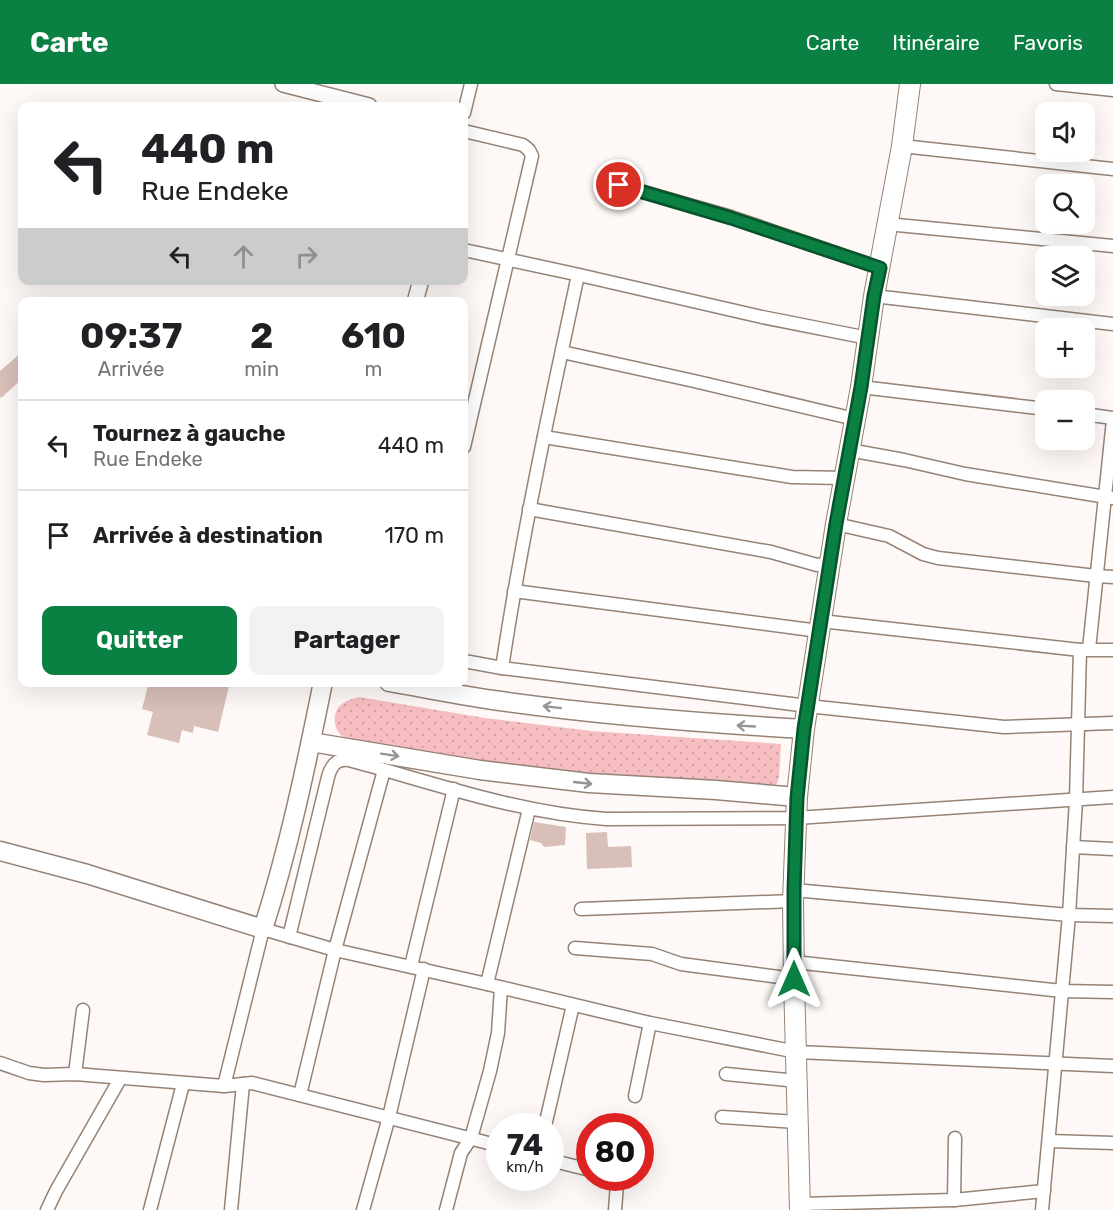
<!DOCTYPE html>
<html lang="fr">
<head>
<meta charset="utf-8">
<style>
  body { margin:0; font-family:Rubik,sans-serif; background:#f2f2f2; color:#202124; height:100vh; display:flex; flex-direction:column; font-size:22px; white-space:nowrap }
  * { box-sizing:border-box; margin:0 }
  p { font-size:20px; color:#757577 }
  .icon { flex:none; width:33px; height:33px; fill:none; stroke:currentColor; stroke-width:2; stroke-linecap:round; stroke-linejoin:round }
  .map { position:relative; flex:1; overflow:hidden }
  .drawer { position:absolute; left:18px; top:213px; width:450px; height:390px; display:flex; flex-direction:column; background:#fff; border-radius:12px; box-shadow:0 6px 24px #0002 }
  .drawer>* { flex:none }
  .banner { position:absolute; left:18px; top:18px; width:450px; height:183px; border-radius:12px; box-shadow:0 6px 24px #0002; background:#fff; color:#202124; overflow:hidden }
  .buttons { position:absolute; left:1035px; top:18px; display:grid; gap:12px }
  .buttons a { display:grid; place-items:center; width:60px; height:60px; border-radius:12px; background:#fff; box-shadow:0 6px 24px #0002; font-size:30px }
  .speed { position:absolute; left:486px; top:1029px; display:flex; gap:12px; font-size:30px; font-weight:700; text-align:center }
  .speed>* { display:grid; place-content:center; width:78px; height:78px; border-radius:50%; background:#fff; box-shadow:0 6px 24px #0002; line-height:1 }
  .speed small { font-size:15px; font-weight:400 }
  .speed .limit { border:9px solid #d22; background:#fff; color:#111 }
  .pin { position:absolute; display:grid; place-items:center; width:51px; height:51px; color:#fff; margin:-26px; border:3px solid #fff; border-radius:50%; box-shadow:0 2px 6px #0007 }
  .me { position:absolute; width:66px; margin:-33px; rotate:0deg; stroke-linejoin:round; filter:drop-shadow(0 0 4px #0008) }
  .turn { display:flex; align-items:center; gap:21px; height:126px; padding:0 24px; font-size:27px }
  .turn .icon { width:78px; height:78px; stroke-width:2.5 }
  .turn b { display:block; font-size:42px; line-height:51px }
  .lanes { display:flex; align-items:center; height:57px; padding:0 24px; background:#0003; justify-content:center; gap:30px; direction:ltr }
  .lanes .off { opacity:.35 }
  .eta { display:flex; justify-content:space-evenly; align-items:center; height:102px; text-align:center }
  .eta b { font-size:36px; font-weight:700; line-height:42px }
  .button { display:flex; gap:12px; margin-top:auto; padding:12px 24px }
  .button a { flex:1; height:69px; border-radius:12px; background:#0b8043; color:#fff; font-size:24px; font-weight:700; line-height:69px; text-align:center }
  .button a+a { background:#f2f2f2; color:#202124 }
  ul { padding:0; list-style:none }
  li { display:flex; align-items:center; gap:18px; height:90px; padding:0 24px; border-top:2px solid #e0e0e0 }
  li div { flex:1 }
  li b { display:block; font-size:22px }
  li em { font-style:normal }
  header { display:flex; align-items:center; gap:36px; box-sizing:border-box; height:84px; padding:0 30px; background:#0b8043; color:#fff }
  header strong { font-size:28px }
  nav { display:flex; gap:33px; margin-inline-start:auto; font-size:21px }
  .map>svg:first-child { display:block }
  .grass { fill:url(#grass-dots) }
  .building { fill:#d8bfb8 }
  .lines { fill:none; stroke-linecap:round; stroke-linejoin:round }
  .minor-casing { stroke:#958375; stroke-width:15 }
  .tertiary-casing { stroke:#958375; stroke-width:18 }
  .primary-casing { stroke:#958375; stroke-width:21 }
  .trunk-casing { stroke:#958375; stroke-width:22 }
  .minor { stroke:#fff; stroke-width:12 }
  .tertiary { stroke:#fff; stroke-width:15 }
  .primary { stroke:#fff; stroke-width:18 }
  .trunk { stroke:#fff; stroke-width:20 }
  .oneway { stroke:#989492 }
  .route-casing { stroke:#07532c; stroke-width:15 }
  .route { stroke:#0b8043; stroke-width:10 }
</style>
</head>
<body>
<header>
<strong>Carte</strong>
<nav><a>Carte</a><a>Itinéraire</a><a>Favoris</a></nav>
</header>
<div class="map">
<svg width="1113" height="1126" viewBox="0 0 1113 1126">
  <defs>
    <pattern id="grass-dots" width="8" height="8" patternUnits="userSpaceOnUse" patternTransform="scale(1.5)"><rect width="8" height="8" fill="#f7bec2"/><path d="M2 2h.1M6 6h.1" fill="none" stroke="#d3a2a6" stroke-width="1.8" stroke-linecap="round"/></pattern>
  </defs>
  <rect width="100%" height="100%" fill="#fef9f6"/>
  <!-- grass -->
  <path class="grass" d="M359 613 485 634 591 647 781 660 779 693 777 700 772 703 595 692 533 685 366 659C358 657 348 656 342 652 333 645 332 628 341 621 346 616 352 615 359 613Z"/>
  <!-- building -->
  <g class="building">
    <path d="M22 268V295L1 314 0 312V287Z"/>
    <path d="M149 598H230L218 648 194 642 193 649 182 646 179 659 147 651 153 628 142 625Z"/>
    <path d="M534 738 566 743 565 761 544 763 541 759 530 756Z"/>
    <path d="M607 748 608 763 631 762 632 783 587 785 586 749Z"/>
  </g>
  <g class="lines">
    <!-- minor casing -->
    <g class="minor-casing">
      <g id="minor">
        <path d="M1056 0 1113 6"/>
        <path d="M464 29 471 0"/>
        <path d="M464 47 523 61 529 66 532 72 464 363"/>
        <path d="M902 62 1113 85"/>
        <path d="M619 101 731 133 880 184"/>
        <path d="M887 140 1113 162"/>
        <path d="M464 166 575 190 762 233 868 254"/>
        <path d="M874 212 1113 240"/>
        <path d="M562 268 694 297 855 335"/>
        <path d="M861 303 1046 325"/>
        <path d="M1084 330 1113 334"/>
        <path d="M544 353 792 393 844 394"/>
        <path d="M849 366 904 376 965 390 1113 414"/>
        <path d="M529 425 771 468 817 481 831 479"/>
        <path d="M836 440 889 452 923 470 938 474 1096 492 1113 493"/>
        <path d="M514 507 819 547"/>
        <path d="M821 537 1080 566H1113"/>
        <path d="M1089 565 1113 336"/>
        <path d="M464 577 502 584 808 622 1004 643 1113 639"/>
        <path d="M502 584C522 452 550 321 578 191"/>
        <path d="M1073 763 1113 765"/>
        <path d="M794 806 1069 831 1113 832"/>
        <path d="M581 825 793 817"/>
        <path d="M289 853 328 693C331 682 336 674 349 676 434 699 518 729 606 735L796 734 1113 713"/>
        <path d="M575 864 652 870 681 880 794 895"/>
        <path d="M794 878 1062 907 1113 908"/>
        <path d="M411 882 454 705"/>
        <path d="M487 900 529 725"/>
        <path d="M0 979 29 989 44 991 75 990 224 1002 252 999 500 1062"/>
        <path d="M75 990 83 926"/>
        <path d="M726 990 797 997"/>
        <path d="M224 1002 263 845 335 866 487 900 650 939 797 968 1113 982"/>
        <path d="M300 1011 335 866 384 686"/>
        <path d="M635 1012 650 939"/>
        <path d="M722 1033 797 1038"/>
        <path d="M545 1042 573 921"/>
        <path d="M1049 1057 1113 1059"/>
        <path d="M550 1076 590 1086"/>
        <path d="M613 1094 617 1100 615 1126"/>
        <path d="M954 1116 955 1054"/>
        <path d="M800 1120 954 1116 1044 1107"/>
        <path d="M47 1126 56 1107 120 995"/>
        <path d="M150 1126 183 1000"/>
        <path d="M231 1126 243 1000"/>
        <path d="M363 1126 389 1033 424 885"/>
        <path d="M446 1126 461 1069 471 1054 490 987 498 949 501 904"/>
        <path d="M1042 1126 1069 831 1076 716 1080 566"/>
      </g>
    </g>
    <!-- tertiary casing -->
    <g class="tertiary-casing">
      <g id="tertiary">
        <path d="M283 0 369 22"/>
        <path d="M415 218 421 196"/>
      </g>
    </g>
    <!-- primary casing -->
    <g class="primary-casing">
      <g id="primary">
        <path d="M389 598C424 604 459 611 493 616 596 631 701 639 804 645"/>
        <path d="M311 658 480 686 589 699 716 706 797 713"/>
        <path d="M0 767 87 790 263 845C289 764 306 682 323 598"/>
      </g>
    </g>
    <!-- trunk casing -->
    <g class="trunk-casing">
      <path id="trunk" d="M800 1126 794 895 793 817 797 713 804 645 836 440 861 303 874 212 902 62 910 0"/>
    </g>
    <!-- minor -->
    <use href="#minor" class="minor"/>
    <!-- tertiary -->
    <use href="#tertiary" class="tertiary"/>
    <!-- primary -->
    <use href="#primary" class="primary"/>
    <!-- trunk -->
    <use href="#trunk" class="trunk"/>
  </g>
  <!-- one-way arrows -->
  <defs><path id="oneway-shaft" d="M-6 0H5M1.5-3L5.5 0L1.5 3" fill="none" stroke-width="1.6" stroke-linecap="round" stroke-linejoin="round" transform="scale(1.5)"/></defs>
  <g class="oneway">
    <use href="#oneway-shaft" transform="translate(552 623) rotate(-173)"/>
    <use href="#oneway-shaft" transform="translate(746 642) rotate(-177)"/>
    <use href="#oneway-shaft" transform="translate(390 671) rotate(9)"/>
    <use href="#oneway-shaft" transform="translate(583 699) rotate(6)"/>
  </g>
  <g class="lines">
    <!-- route casing -->
    <g class="route-casing">
      <path id="route" d="M619 101 731 134 880 184 874 212 861 303 836 440 804 645 797 714 794 806V895"/>
    </g>
    <!-- route -->
    <use href="#route" class="route"/>
  </g>
</svg>
<div class="buttons">
<a><svg class="icon" aria-label="sound" viewBox="0 0 24 24"><path d="M4 9h4l5-4v14l-5-4H4zM17 9q2 3 0 6"/></svg></a>
<a><svg class="icon" aria-label="search" viewBox="0 0 24 24"><circle cx="10" cy="10" r="6"/><path d="M15 15l6 6"/></svg></a>
<a><svg class="icon" aria-label="layers" viewBox="0 0 24 24"><path d="M12 4l9 5-9 5-9-5zM3 14l9 5 9-5"/></svg></a>
<a>+</a>
<a>−</a>
</div>
<div class="speed"><div>74<small>km/h</small></div><div class="limit">80</div></div>
<div class="pin" style="left:619px;top:101px;background:#d93025"><svg class="icon" aria-label="arrive" viewBox="0 0 24 24"><path d="M6 21V4h12l-3 4 3 4H6"/></svg></div>
<svg class="me" style="left:794px;top:895px" viewBox="-20 -20 40 40"><path d="M0-17L14 15 0 8-14 15z" fill="#0b8043" stroke="#fff" stroke-width="4"/></svg>
<div class="banner">
<div class="turn"><svg class="icon" aria-label="left" viewBox="0 0 24 24"><path d="M17 20v-9H6M10 6l-5 5 5 5"/></svg><div><b>440 m</b>Rue Endeke</div></div>
<div class="lanes"><svg class="icon" aria-label="left" viewBox="0 0 24 24"><path d="M17 20v-9H6M10 6l-5 5 5 5"/></svg><svg class="icon off" aria-label="ahead" viewBox="0 0 24 24"><path d="M12 20V5M6 11l6-6 6 6"/></svg><svg class="icon off" aria-label="right" viewBox="0 0 24 24"><path d="M7 20v-9h11M14 6l5 5-5 5"/></svg></div>
</div>
<section class="drawer">
<div class="eta">
<div><b>09:37</b><p>Arrivée</p></div>
<div><b>2</b><p>min</p></div>
<div><b>610</b><p>m</p></div>
</div>
<ul>
<li><svg class="icon" aria-label="left" viewBox="0 0 24 24"><path d="M17 20v-9H6M10 6l-5 5 5 5"/></svg><div><b>Tournez à gauche</b><p>Rue Endeke</p></div><em>440 m</em></li>
<li><svg class="icon" aria-label="arrive" viewBox="0 0 24 24"><path d="M6 21V4h12l-3 4 3 4H6"/></svg><div><b>Arrivée à destination</b></div><em>170 m</em></li>
</ul>
<div class="button"><a>Quitter</a><a>Partager</a></div>
</section>
</div>
</body>
</html>
